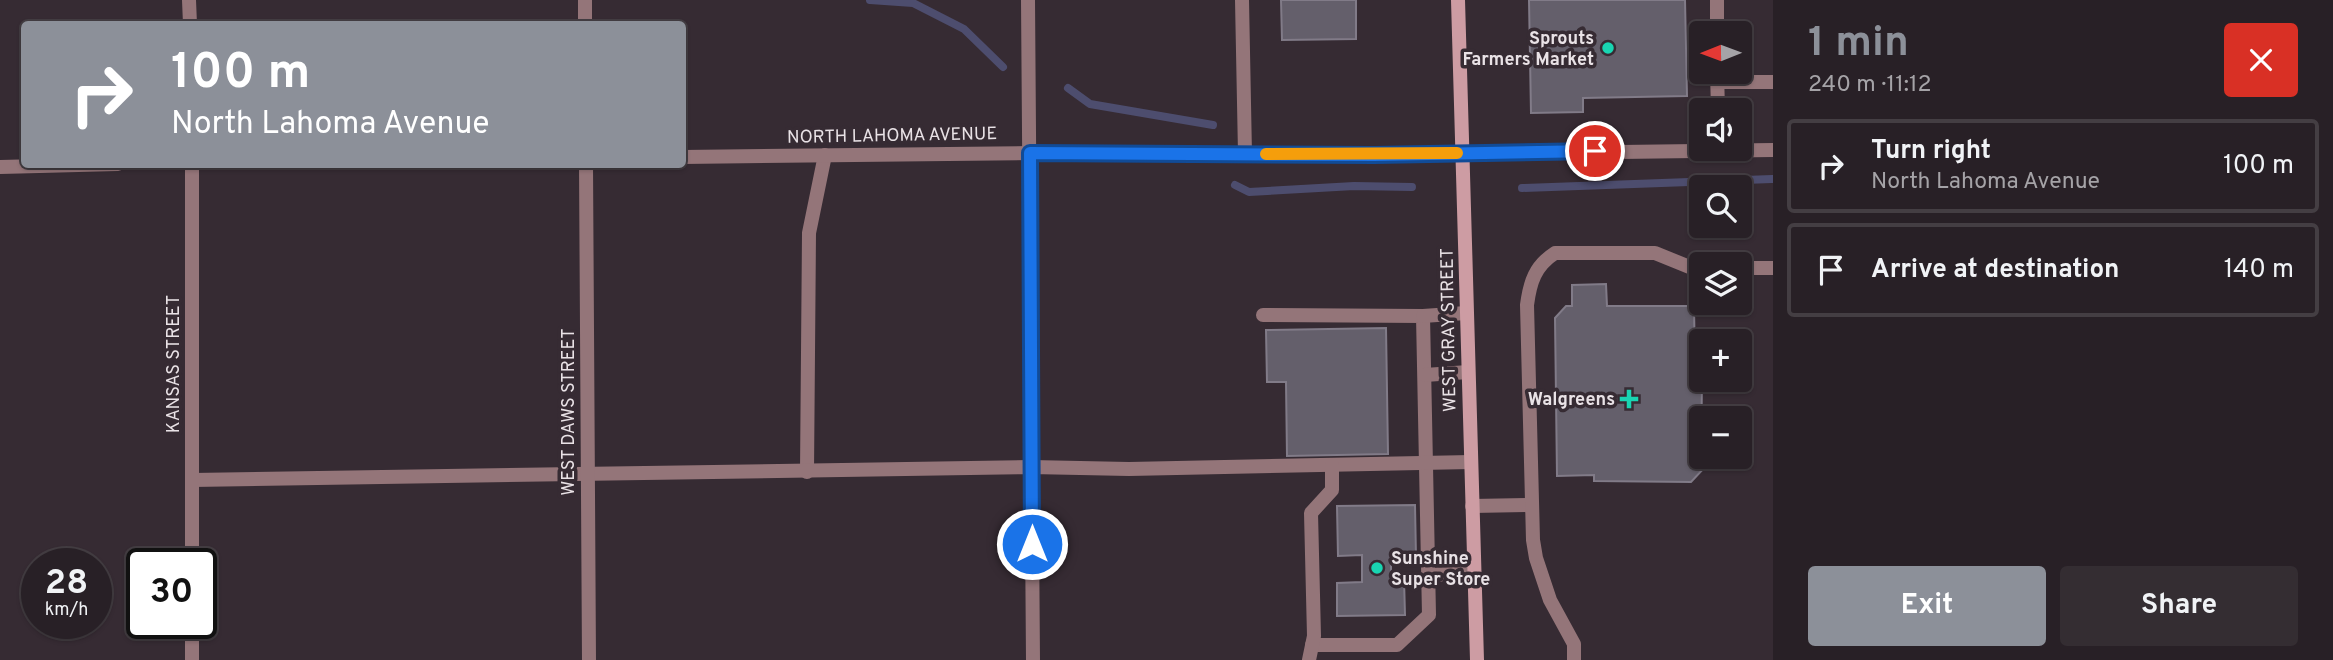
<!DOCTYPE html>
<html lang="en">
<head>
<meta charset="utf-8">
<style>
  body { margin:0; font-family:Overpass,sans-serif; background:#342d32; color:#f1f3f6; height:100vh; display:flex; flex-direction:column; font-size:26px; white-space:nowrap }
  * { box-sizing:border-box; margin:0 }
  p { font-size:23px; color:#a5a3a7 }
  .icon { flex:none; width:38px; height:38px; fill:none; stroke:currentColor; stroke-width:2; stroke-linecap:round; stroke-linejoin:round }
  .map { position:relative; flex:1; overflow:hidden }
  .side { display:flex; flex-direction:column; background:#282026; width:560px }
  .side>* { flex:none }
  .top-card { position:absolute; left:21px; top:21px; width:665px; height:147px; border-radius:7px; box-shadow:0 2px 5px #0004,0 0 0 2px #443e43; background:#8c9099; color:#fff; overflow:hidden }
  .needle { width:46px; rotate:269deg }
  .tools { position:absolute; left:1689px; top:21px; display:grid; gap:14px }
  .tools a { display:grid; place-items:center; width:63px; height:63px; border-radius:7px; background:#282026; box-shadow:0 2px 5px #0004,0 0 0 2px #443e43; font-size:35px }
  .speed { position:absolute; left:21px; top:548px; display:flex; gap:14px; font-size:35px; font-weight:700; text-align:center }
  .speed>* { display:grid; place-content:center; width:91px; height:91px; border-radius:50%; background:#282026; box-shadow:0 2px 5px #0004,0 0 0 2px #443e43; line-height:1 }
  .speed small { font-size:18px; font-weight:400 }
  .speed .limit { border:4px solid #111; border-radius:10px; background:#fff; color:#111 }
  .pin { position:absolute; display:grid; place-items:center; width:60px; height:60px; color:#fff; margin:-30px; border:4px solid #fff; border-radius:50%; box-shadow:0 2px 7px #0007 }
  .me { position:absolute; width:77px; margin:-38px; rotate:0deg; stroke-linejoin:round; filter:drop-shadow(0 0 5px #0008) }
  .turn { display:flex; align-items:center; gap:24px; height:147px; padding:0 35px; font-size:32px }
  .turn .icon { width:91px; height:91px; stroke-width:2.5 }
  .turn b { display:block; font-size:49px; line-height:60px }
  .round { display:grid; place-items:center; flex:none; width:74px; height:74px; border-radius:7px; background:#342d32 }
  .headline { display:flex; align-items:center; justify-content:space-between; height:119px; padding:0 35px }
  h1 { font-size:42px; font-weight:700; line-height:52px; color:#8c9099 }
  .action { display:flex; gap:14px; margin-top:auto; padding:14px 35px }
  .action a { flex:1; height:80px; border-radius:7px; background:#8c9099; color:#fff; font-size:28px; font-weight:700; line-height:80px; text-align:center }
  .action a+a { background:#342d32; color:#f1f3f6 }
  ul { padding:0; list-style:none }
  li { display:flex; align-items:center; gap:21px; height:94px; margin:0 14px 10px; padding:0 21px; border:4px solid #443e43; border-radius:7px }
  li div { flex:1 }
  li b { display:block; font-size:26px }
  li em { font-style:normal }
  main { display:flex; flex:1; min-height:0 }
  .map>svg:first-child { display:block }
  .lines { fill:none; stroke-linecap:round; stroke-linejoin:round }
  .stream { stroke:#4d4d6e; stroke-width:8 }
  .building { fill:#645f6b; stroke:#817b88; stroke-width:2 }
  .lane { stroke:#947579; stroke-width:14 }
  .street { stroke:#947579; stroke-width:14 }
  .secondary { stroke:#cd9ca3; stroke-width:14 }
  .route-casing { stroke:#114b97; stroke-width:18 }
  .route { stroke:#1a73e8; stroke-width:12 }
  .slow { stroke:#f59e0b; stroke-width:12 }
  .poi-dot { fill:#19d5b2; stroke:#362b33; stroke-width:2.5 }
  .labels { text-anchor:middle; stroke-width:7; stroke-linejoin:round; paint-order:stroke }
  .poi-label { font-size:18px; font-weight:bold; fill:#e9e2e6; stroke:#362b33; text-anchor:end }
  .street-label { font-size:18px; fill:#e9e2e6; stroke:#362b33 }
</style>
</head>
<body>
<main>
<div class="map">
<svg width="1773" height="660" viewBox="0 0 1773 660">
  <rect width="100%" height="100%" fill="#362b33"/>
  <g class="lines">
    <!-- stream -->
    <g class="stream">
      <path d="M870 0 913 3 964 29 1003 67"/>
      <path d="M1068 88 1090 104 1213 125"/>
      <path d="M1235 185 1249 192 1354 186 1412 187"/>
      <path d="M1522 188 1772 179"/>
    </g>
  </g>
  <!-- building -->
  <g class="building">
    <path d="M1281 0H1356V39L1282 40Z"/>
    <path d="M1529 0H1685L1687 96 1583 98V112L1531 113Z"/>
    <path d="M1606 284 1607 306H1694L1695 368H1701L1702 380 1701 457H1706L1707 465 1691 482 1594 481V475L1557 476 1555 318 1566 306H1572V285Z"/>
    <path d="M1386 328 1388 454 1287 456 1286 382H1267L1266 330Z"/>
    <path d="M1415 505 1416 557 1391 558V579H1404L1405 615 1337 616V583L1362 582V555L1338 556 1337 506Z"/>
  </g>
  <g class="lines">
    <!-- lane -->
    <g class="lane">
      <path d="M1242 0 1245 154"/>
      <path d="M1717 0V33"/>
      <path d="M1717 72 1718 110"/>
      <path d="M1717 82H1773"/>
      <path d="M1740 268H1773"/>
      <path d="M1263 315 1423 316 1429 615 1397 645H1312"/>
      <path d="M1423 316 1466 313"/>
      <path d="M1425 375 1468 372"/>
      <path d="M807 472 809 233 825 155"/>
      <path d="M192 480 1031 467 1129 469 1471 462"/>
      <path d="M1472 506 1532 505"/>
      <path d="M1429 575 1474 573"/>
      <path d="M1309 660 1314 636 1311 513 1332 490V465"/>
      <path d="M1574 660V644L1550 600 1536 558 1533 540 1527 305C1530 282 1535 266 1555 253H1655L1692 268H1701"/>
    </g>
    <!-- street -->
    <g class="street">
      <path d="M189 0 190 24"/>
      <path d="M585 0V24"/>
      <path d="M1028 0 1033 660"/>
      <path d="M682 157 1030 153 1375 155 1773 150"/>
      <path d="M192 164V564"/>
      <path d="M586 164 589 660"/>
      <path d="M0 167 118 164"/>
      <path d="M192 623V660"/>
    </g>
    <!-- secondary -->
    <path class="secondary" d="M1458 0 1477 660"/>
  </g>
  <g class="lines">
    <!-- route casing -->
    <g class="route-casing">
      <path id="route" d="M1032 544 1030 153 1374 155 1595 151"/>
    </g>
    <!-- route -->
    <use href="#route" class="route"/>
    <!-- slow -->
    <path class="slow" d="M1266 154 1457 153"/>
  </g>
  <!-- markers -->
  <g class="poi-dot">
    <circle cx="1608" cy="48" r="7"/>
    <path d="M1625.5 388.5h7v7h7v7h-7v7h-7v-7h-7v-7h7z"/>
    <circle cx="1377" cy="568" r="7"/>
  </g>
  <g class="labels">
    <!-- poi labels -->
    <g class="poi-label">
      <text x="1594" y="44">Sprouts<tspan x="1594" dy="21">Farmers Market</tspan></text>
      <text x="1615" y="405">Walgreens</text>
      <text x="1391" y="564" text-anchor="start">Sunshine<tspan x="1391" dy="21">Super Store</tspan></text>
    </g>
    <!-- street labels -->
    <g class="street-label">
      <text transform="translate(892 135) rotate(-1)" y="6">NORTH LAHOMA AVENUE</text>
      <text transform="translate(1448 330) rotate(-91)" y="6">WEST GRAY STREET</text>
      <text transform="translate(173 364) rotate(-90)" y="6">KANSAS STREET</text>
      <text transform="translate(568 412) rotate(-90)" y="6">WEST DAWS STREET</text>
    </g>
  </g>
</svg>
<div class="tools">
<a><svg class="needle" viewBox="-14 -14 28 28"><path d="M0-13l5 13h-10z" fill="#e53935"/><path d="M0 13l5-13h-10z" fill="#a5a3a7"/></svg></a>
<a><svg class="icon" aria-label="sound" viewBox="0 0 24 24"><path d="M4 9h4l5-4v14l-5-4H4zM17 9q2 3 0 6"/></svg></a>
<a><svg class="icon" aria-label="search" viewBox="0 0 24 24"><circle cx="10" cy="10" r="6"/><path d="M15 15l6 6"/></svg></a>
<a><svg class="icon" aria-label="layers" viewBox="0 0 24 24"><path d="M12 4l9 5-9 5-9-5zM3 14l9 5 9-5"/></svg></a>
<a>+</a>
<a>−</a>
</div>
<div class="speed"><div>28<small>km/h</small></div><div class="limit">30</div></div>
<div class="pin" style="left:1595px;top:151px;background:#d93025"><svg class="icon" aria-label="arrive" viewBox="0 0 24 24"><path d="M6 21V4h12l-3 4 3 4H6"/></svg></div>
<svg class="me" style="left:1032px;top:544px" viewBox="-20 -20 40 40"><circle r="17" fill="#1a73e8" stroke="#fff" stroke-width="3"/><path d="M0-11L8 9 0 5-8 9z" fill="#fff"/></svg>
<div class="top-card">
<div class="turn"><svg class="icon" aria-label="right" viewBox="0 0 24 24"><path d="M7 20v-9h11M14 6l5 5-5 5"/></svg><div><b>100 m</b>North Lahoma Avenue</div></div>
</div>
</div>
<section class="side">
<div class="headline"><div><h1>1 min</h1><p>240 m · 11:12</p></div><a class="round" style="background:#d93025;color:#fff"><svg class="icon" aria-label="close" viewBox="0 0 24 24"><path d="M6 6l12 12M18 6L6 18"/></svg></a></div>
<ul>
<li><svg class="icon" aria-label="right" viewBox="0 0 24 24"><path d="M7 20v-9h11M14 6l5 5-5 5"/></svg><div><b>Turn right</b><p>North Lahoma Avenue</p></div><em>100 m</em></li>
<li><svg class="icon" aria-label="arrive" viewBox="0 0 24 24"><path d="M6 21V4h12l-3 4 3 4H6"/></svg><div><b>Arrive at destination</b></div><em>140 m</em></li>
</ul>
<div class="action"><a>Exit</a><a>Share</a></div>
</section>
</main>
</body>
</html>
